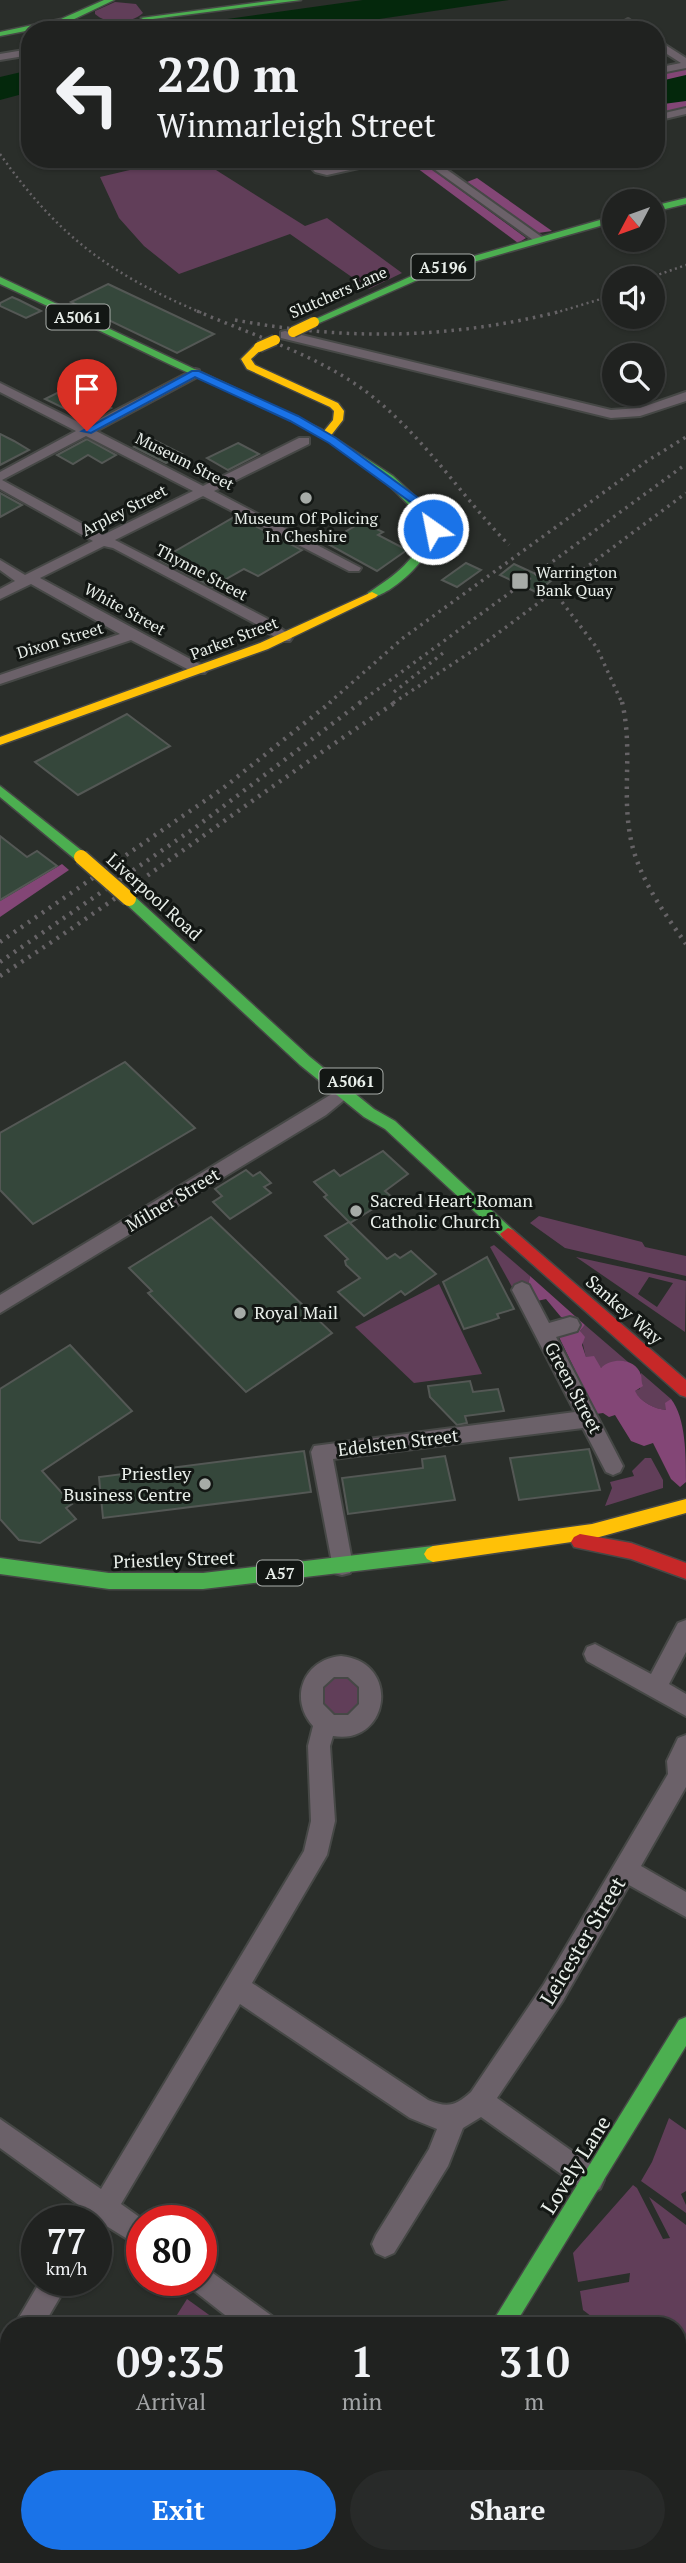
<!DOCTYPE html>
<html lang="en">
<head>
<meta charset="utf-8">
<style>
  body { margin:0; font-family:"PT Serif",serif; background:#282a29; color:#f1f3f6; height:100vh; display:flex; flex-direction:column; font-size:26px; white-space:nowrap }
  * { box-sizing:border-box; margin:0 }
  p { font-size:23px; color:#a2a4a5 }
  .icon { flex:none; width:38px; height:38px; fill:none; stroke:currentColor; stroke-width:2; stroke-linecap:round; stroke-linejoin:round }
  .map { position:relative; flex:1; overflow:hidden }
  .details { position:absolute; left:0px; top:2317px; width:686px; height:247px; display:flex; flex-direction:column; background:#202220; border-radius:28px 28px 0 0; box-shadow:0 2px 5px #0004,0 0 0 2px #3d3f3e }
  .details>* { flex:none }
  .hud { position:absolute; left:21px; top:21px; width:644px; height:147px; border-radius:28px; box-shadow:0 2px 5px #0004,0 0 0 2px #3d3f3e; background:#202220; color:#f1f3f6; overflow:hidden }
  .needle { width:46px; rotate:229deg }
  .controls { position:absolute; left:602px; top:189px; display:grid; gap:14px }
  .controls a { display:grid; place-items:center; width:63px; height:63px; border-radius:50%; background:#202220; box-shadow:0 2px 5px #0004,0 0 0 2px #3d3f3e; font-size:35px }
  .speed { position:absolute; left:21px; top:2205px; display:flex; gap:14px; font-size:35px; font-weight:700; text-align:center }
  .speed>* { display:grid; place-content:center; width:91px; height:91px; border-radius:50%; background:#202220; box-shadow:0 2px 5px #0004,0 0 0 2px #3d3f3e; line-height:1 }
  .speed small { font-size:18px; font-weight:400 }
  .speed .limit { border:10px solid #d22; background:#fff; color:#111 }
  .pin { position:absolute; display:grid; place-items:center; width:60px; height:60px; color:#fff; margin:-72px -30px; border-radius:50% 50% 50% 0; rotate:-45deg; box-shadow:0 0 7px #0007 }
  .pin .icon { rotate:45deg }
  .me { position:absolute; width:77px; margin:-38px; rotate:327deg; stroke-linejoin:round; filter:drop-shadow(0 0 5px #0008) }
  .turn { display:flex; align-items:center; gap:24px; height:147px; padding:0 21px; font-size:32px }
  .turn .icon { width:91px; height:91px; stroke-width:2.5 }
  .turn b { display:block; font-size:49px; line-height:60px }
  .eta { display:flex; justify-content:space-evenly; align-items:center; height:119px; text-align:center }
  .eta b { font-size:42px; font-weight:700; line-height:49px }
  .button { display:flex; gap:14px; margin-top:auto; padding:14px 21px }
  .button a { flex:1; height:80px; border-radius:42px; background:#1a73e8; color:#fff; font-size:28px; font-weight:700; line-height:80px; text-align:center }
  .button a+a { background:#282a29; color:#f1f3f6 }
  .map>svg:first-child { display:block }
  .green { fill:#613e59; fill-rule:evenodd }
  .forest { fill:#834676 }
  .water { fill:#04280c }
  .building { fill:#35473b; stroke:#545855; stroke-width:2 }
  .lines { fill:none; stroke-linecap:round; stroke-linejoin:round }
  .street-casing { stroke:#464846; stroke-width:4 }
  .fast-casing { stroke:#464846; stroke-width:3 }
  .slow-casing { stroke:#464846; stroke-width:3 }
  .jam-casing { stroke:#464846; stroke-width:3 }
  .street { fill:#6b6169; fill-rule:evenodd }
  .fast { fill:#4caf50; fill-rule:evenodd }
  .slow { fill:#ffc107; fill-rule:evenodd }
  .jam { fill:#c62828; fill-rule:evenodd }
  .rail-far2 { stroke:#666366; stroke-width:2.5; stroke-dasharray:2 3.5; stroke-linecap:butt }
  .rail-far1 { stroke:#666366; stroke-width:3.5; stroke-dasharray:2.5 5; stroke-linecap:butt }
  .rail { stroke:#666366; stroke-width:4.5; stroke-dasharray:2.5 6; stroke-linecap:butt }
  .slow-bridge-far1-casing { stroke:#464846; stroke-width:13; stroke-linecap:butt }
  .slow-bridge-casing { stroke:#464846; stroke-width:17; stroke-linecap:butt }
  .slow-bridge-far1 { stroke:#ffc107; stroke-width:10 }
  .slow-bridge { stroke:#ffc107; stroke-width:14 }
  .route { fill:#1a73e8; stroke:#114b97; stroke-width:2 }
  .poi-dot { fill:#a6aba7; stroke:#131714; stroke-width:2.5 }
  .labels { text-anchor:middle; stroke-width:6; stroke-linejoin:round; paint-order:stroke }
  .shield { fill:#131714; stroke:#a9aeaa; stroke-width:2 }
  .shield-label { font-size:16px; font-weight:bold; fill:#e9efea }
  .far-street-label { font-size:16px; fill:#e9efea; stroke:#131714 }
  .far-poi-label { font-size:16px; fill:#e9efea; stroke:#131714 }
  .street-label { font-size:18px; fill:#e9efea; stroke:#131714 }
  .poi-label { font-size:18px; fill:#e9efea; stroke:#131714; text-anchor:start }
  .near-street-label { font-size:21px; fill:#e9efea; stroke:#131714 }
</style>
</head>
<body>
<div class="map">
<svg width="686" height="2563" viewBox="0 0 686 2563">
  <rect width="100%" height="100%" fill="#2a2e2a"/>
  <!-- green -->
  <g class="green">
    <path d="M115 2 136 4 143 13C131 24 107 25 95 14V11Z"/>
    <path d="M149 159H218L223 166 216 170 305 226 327 218 402 273 369 289 290 234 179 274 144 246 119 218 100 177 151 165Z"/>
    <path d="M539 1216 642 1242 645 1247 686 1256V1276L565 1248 530 1223Z"/>
    <path d="M494 1245 530 1276 528 1286 518 1289 512 1287 490 1247Z"/>
    <path d="M576 1257 686 1281 685 1332ZM649 1277 673 1283 657 1307 638 1294Z"/>
    <path d="M439 1284 482 1374 414 1383 355 1327Z"/>
    <path d="M585 1325 628 1362 621 1361 601 1368 586 1358 580 1331Z"/>
    <path d="M641 1373 671 1399 666 1410C654 1409 641 1402 634 1391L640 1389Z"/>
    <path d="M645 1458H651L663 1480V1488L605 1506 612 1488 610 1482 634 1476 632 1471Z"/>
    <path d="M345 1674 358 1680 365 1700 350 1716 335 1717 322 1708 320 1688 329 1677Z"/>
    <path d="M669 2118 686 2130V2191L681 2194 686 2205V2213L641 2181 652 2162Z"/>
    <path d="M633 2185 637 2188 663 2239 670 2238 649 2197 686 2225V2389L677 2382V2326H604L583 2310 580 2291 629 2282 630 2273 578 2282 573 2253Z"/>
    <path d="M187 2299 212 2317 214 2326H170Z"/>
  </g>
  <!-- forest -->
  <g class="forest">
    <path d="M686 67V109L656 115V73Z"/>
    <path d="M423 167 433 170 526 238 518 243 417 168Z"/>
    <path d="M477 178 552 231 538 233 467 182Z"/>
    <path d="M62 864 69 870 0 917V901Z"/>
    <path d="M530 1276 585 1325 580 1331 585 1337 582 1345 586 1357 594 1356 601 1368C612 1357 636 1358 641 1375 642 1378 641 1382 643 1386L635 1391C640 1402 655 1409 666 1410L665 1403 671 1399C686 1418 686 1456 686 1482L680 1487 671 1479 653 1443 644 1446 631 1441 615 1415 609 1417 603 1413 596 1414 559 1337 563 1332 573 1328 567 1317H561L546 1299 537 1301 528 1286Z"/>
  </g>
  <!-- water -->
  <g class="water">
    <path d="M363 0H509L304 30H175L220 20Z"/>
    <path d="M30 70V92L0 100V77Z"/>
    <path d="M686 75V101L656 105V82Z"/>
  </g>
  <!-- building -->
  <g class="building">
    <path d="M108 284 214 334 177 353 71 302Z"/>
    <path d="M12 297 19 300 41 311 26 318 0 306V303Z"/>
    <path d="M67 388 86 396 111 408 88 420 45 399Z"/>
    <path d="M0 434 14 441 29 450 0 465Z"/>
    <path d="M150 438 182 454 166 463 134 447Z"/>
    <path d="M87 439 116 455 102 463 88 455 73 464 57 455Z"/>
    <path d="M238 443 259 454 228 470 207 458Z"/>
    <path d="M0 493 22 505 0 517Z"/>
    <path d="M236 516 302 550 258 576 244 569 212 587 160 560Z"/>
    <path d="M362 522 383 532 378 535 407 550 377 571 326 543Z"/>
    <path d="M466 563 481 570 457 587 442 580Z"/>
    <path d="M514 564 551 581 536 592 500 575Z"/>
    <path d="M127 714 170 746 78 795 35 762Z"/>
    <path d="M0 836 27 857 37 851 57 866 0 900Z"/>
    <path d="M125 1062 195 1128 33 1224 0 1190V1133Z"/>
    <path d="M383 1151 408 1174 385 1191 392 1197 350 1223 324 1197 327 1195 314 1182 334 1170 340 1176Z"/>
    <path d="M246 1170 253 1176 260 1172 271 1183 264 1187 271 1193 230 1219 213 1202 222 1196 215 1189Z"/>
    <path d="M211 1217 332 1333 246 1392 148 1293 152 1291 129 1268Z"/>
    <path d="M349 1222 387 1259 395 1254 400 1258 411 1251 436 1274 405 1295 401 1291 364 1316 338 1292 360 1278 346 1265 345 1261 348 1259 325 1236Z"/>
    <path d="M487 1257 514 1309 497 1314 499 1318 490 1321 464 1329 443 1282Z"/>
    <path d="M70 1345 132 1411 42 1471 72 1504 66 1508 76 1519 40 1543 19 1540 0 1519V1389Z"/>
    <path d="M470 1381 473 1392 498 1389 504 1411 465 1416 467 1423 457 1425 430 1397 428 1386Z"/>
    <path d="M589 1449 600 1490 519 1500 510 1458Z"/>
    <path d="M304 1451 311 1492 103 1518 99 1477Z"/>
    <path d="M445 1456 455 1500 348 1514 342 1478 423 1468 422 1459Z"/>
  </g>
  <g class="lines">
    <!-- street casing -->
    <g class="street-casing">
      <g id="street">
        <path d="M628 19 644 30H632L623 22Z"/>
        <path d="M79 22 82 23 87 30H77L74 25Z"/>
        <path d="M110 22 129 28 131 30 107 27 105 25Z"/>
        <path d="M656 39 686 58V68L656 74V68L681 63 656 47Z"/>
        <path d="M30 49V55L0 60V54Z"/>
        <path d="M686 108V114L656 121V115Z"/>
        <path d="M303 159H314L327 169 377 159H400L327 175 315 172Z"/>
        <path d="M420 159H432L546 240 536 242Z"/>
        <path d="M620 159H631L632 161 627 164Z"/>
        <path d="M285 331 611 410 640 408 686 392V401L640 416 611 418 281 338V332Z"/>
        <path d="M195 369 199 370V376L96 431 203 486 299 438H309V444L214 491 361 568 359 571H349L203 496 115 540 266 618 290 635 292 638 290 641H280L256 624 113 548 104 546 40 578 205 667 207 670 205 673H195L131 640 0 684V675L120 634 31 584 0 599V589L15 581 0 570V560L25 575 93 541 0 489V472L76 431 0 392V383L86 426ZM86 436 193 491 103 535 2 480Z"/>
        <path d="M345 1086 351 1087 354 1092 326 1115 0 1313V1295Z"/>
        <path d="M522 1282 529 1285 549 1323 570 1317 577 1319 580 1325 577 1331 556 1337 623 1466 620 1472 613 1475 606 1472 583 1428 333 1459 353 1566 350 1573 342 1575 334 1573 311 1452 314 1446 575 1412 512 1290 515 1285Z"/>
        <path d="M686 1620V1652L669 1684 686 1694V1716L587 1661 584 1654 587 1647 595 1644 651 1674 678 1623Z"/>
        <path d="M341 1656C402 1662 389 1746 333 1736L330 1746 335 1821 327 1855 252 1983 428 2100C447 2108 456 2106 471 2092L544 1984 668 1774 667 1761 678 1738 686 1735V1787L641 1866 686 1892V1917L629 1885 562 2002 497 2098 600 2171 604 2180 600 2189 591 2193 582 2189 481 2117 463 2128 448 2166 394 2253 385 2257 376 2253 372 2244 376 2235 429 2149 437 2129 410 2118 240 2004 121 2204 145 2221H142V2248L108 2227 105 2231 96 2235V2221H83L87 2211 0 2148V2119L101 2189 304 1851 311 1821 308 1746 313 1726C288 1698 304 1659 341 1656ZM334 1677H348L359 1687V1704L348 1715H334L323 1704V1687Z"/>
        <path d="M201 2267 210 2271 272 2316 275 2326H239L192 2289 188 2280H201Z"/>
        <path d="M41 2280H70L43 2326H14Z"/>
        <path d="M9 2339V2376L0 2380V2343Z"/>
        <path d="M686 2485V2527L677 2530V2488Z"/>
        <path d="M103 2555H133L130 2563H99Z"/>
        <path d="M566 2555H601L605 2563H569Z"/>
        <path d="M642 2555H671L668 2563H638Z"/>
      </g>
    </g>
    <!-- fast casing -->
    <g class="fast-casing">
      <g id="fast">
        <path d="M104 0H114L66 23 0 36V32L61 19Z"/>
        <path d="M277 0H301L145 20 141 18Z"/>
        <path d="M686 198V204L653 212V206Z"/>
        <path d="M614 216V222L431 274 317 324 309 322 425 270Z"/>
        <path d="M0 277 321 429 393 476 420 501 439 529C428 556 413 574 389 590 381 594 376 598 368 597V593C396 575 416 560 427 529 372 446 257 405 169 364 113 337 57 310 0 284Z"/>
        <path d="M0 786 86 854V860H76L0 797Z"/>
        <path d="M129 895 134 896 310 1057 374 1109 395 1121 513 1230 516 1234 513 1238H503L385 1129 364 1117 300 1065 124 902 122 899Z"/>
        <path d="M433 1546 439 1549 442 1554 439 1559 433 1562 203 1589H109L0 1574V1558L109 1573H203Z"/>
        <path d="M686 2017V2046L514 2326H490L679 2020Z"/>
        <path d="M346 2555H372L369 2563H343Z"/>
      </g>
    </g>
    <!-- slow casing -->
    <g class="slow-casing">
      <g id="slow">
        <path d="M255 345 264 347 251 359 255 365 338 403 344 411 343 420 329 438 320 436 333 420 334 411 330 407 247 369 241 359Z"/>
        <path d="M372 592 378 595 376 597 268 649 0 745V737L260 643Z"/>
        <path d="M686 1499V1513L592 1539 433 1562 427 1559 424 1554 427 1549 433 1546 592 1524Z"/>
      </g>
    </g>
    <!-- jam casing -->
    <g class="jam-casing">
      <g id="jam">
        <path d="M508 1228 513 1230 686 1380V1397L680 1395 503 1238 500 1234Z"/>
        <path d="M580 1534 631 1543 686 1563V1579L631 1559 574 1547 571 1542 574 1537Z"/>
      </g>
    </g>
    <!-- street -->
    <use href="#street" class="street"/>
    <!-- fast -->
    <use href="#fast" class="fast"/>
    <!-- slow -->
    <use href="#slow" class="slow"/>
    <!-- jam -->
    <use href="#jam" class="jam"/>
    <!-- rail-far2 -->
    <g class="rail-far2">
      <path d="M0 154C58 236 109 274 202 313"/>
      <path d="M649 278 686 265"/>
      <path d="M555 313 614 295"/>
    </g>
    <!-- rail-far1 -->
    <g class="rail-far1">
      <path d="M197 311C259 338 328 358 379 402 429 444 464 499 509 545"/>
      <path d="M235 320C349 341 450 339 562 311"/>
      <path d="M562 602 597 648 622 703"/>
      <path d="M394 692 443 653"/>
      <path d="M329 703 403 638 647 461 686 437"/>
      <path d="M359 703 686 464"/>
      <path d="M393 703 486 642 686 493"/>
    </g>
    <!-- rail -->
    <g class="rail">
      <path d="M622 702C633 748 622 790 630 835 637 876 663 911 686 944"/>
      <path d="M0 942 222 789 331 702"/>
      <path d="M0 962 196 827 361 702"/>
      <path d="M0 976C135 889 262 790 396 702"/>
    </g>
    <!-- slow-bridge-far1 casing -->
    <g class="slow-bridge-far1-casing">
      <g id="slow-bridge-far1">
        <path d="M293 332 314 322"/>
        <path d="M259 347 275 340"/>
      </g>
    </g>
    <!-- slow-bridge casing -->
    <g class="slow-bridge-casing">
      <path id="slow-bridge" d="M81 857 129 899"/>
    </g>
    <!-- slow-bridge-far1 -->
    <use href="#slow-bridge-far1" class="slow-bridge-far1"/>
    <!-- slow-bridge -->
    <use href="#slow-bridge" class="slow-bridge"/>
  </g>
  <!-- route -->
  <path class="route" d="M192 371H199L298 416 336 438 421 500 435 518 439 529 429 531 424 518 413 504 329 443 290 421 195 377 91 433 82 431Z"/>
  <!-- markers -->
  <g class="poi-dot">
    <circle cx="306" cy="498" r="7"/>
    <rect x="511" y="572" width="18" height="18" rx="3.5"/>
    <circle cx="356" cy="1211" r="7"/>
    <circle cx="240" cy="1313" r="7"/>
    <circle cx="205" cy="1484" r="7"/>
  </g>
  <g class="labels">
    <!-- shield labels -->
    <g class="shield">
      <rect x="411.5" y="254.5" width="63" height="25" rx="5"/>
      <rect x="46.5" y="304.5" width="63" height="25" rx="5"/>
      <rect x="319.5" y="1068.5" width="63" height="25" rx="5"/>
      <rect x="257" y="1560.5" width="46" height="25" rx="5"/>
    </g>
    <g class="shield-label">
      <text x="443" y="273">A5196</text>
      <text x="78" y="323">A5061</text>
      <text x="351" y="1087">A5061</text>
      <text x="280" y="1579">A57</text>
    </g>
    <!-- far-street labels -->
    <g class="far-street-label">
      <text transform="translate(338 292) rotate(-24)" y="6">Slutchers Lane</text>
      <text transform="translate(185 461) rotate(27)" y="6">Museum Street</text>
      <text transform="translate(124 510) rotate(-27)" y="6">Arpley Street</text>
      <text transform="translate(202 572) rotate(28)" y="6">Thynne Street</text>
      <text transform="translate(125 609) rotate(29)" y="6">White Street</text>
      <text transform="translate(234 638) rotate(-21)" y="6">Parker Street</text>
      <text transform="translate(60 640) rotate(-17)" y="6">Dixon Street</text>
    </g>
    <!-- far-poi labels -->
    <g class="far-poi-label">
      <text x="306" y="524">Museum Of Policing<tspan x="306" dy="18">In Cheshire</tspan></text>
      <text x="536" y="578" text-anchor="start">Warrington<tspan x="536" dy="18">Bank Quay</tspan></text>
    </g>
    <!-- street labels -->
    <g class="street-label">
      <text transform="translate(154 897) rotate(42)" y="6">Liverpool Road</text>
      <text transform="translate(173 1200) rotate(-31)" y="6">Milner Street</text>
      <text transform="translate(624 1310) rotate(41)" y="6">Sankey Way</text>
      <text transform="translate(573 1388) rotate(62)" y="6">Green Street</text>
      <text transform="translate(398 1443) rotate(-7)" y="6">Edelsten Street</text>
      <text transform="translate(174 1560) rotate(-2)" y="6">Priestley Street</text>
    </g>
    <!-- poi labels -->
    <g class="poi-label">
      <text x="370" y="1207">Sacred Heart Roman<tspan x="370" dy="21">Catholic Church</tspan></text>
      <text x="254" y="1319">Royal Mail</text>
      <text x="191" y="1480" text-anchor="end">Priestley<tspan x="191" dy="21">Business Centre</tspan></text>
    </g>
    <!-- near-street labels -->
    <g class="near-street-label">
      <text transform="translate(583 1941) rotate(-59)" y="7">Leicester Street</text>
      <text transform="translate(576 2165) rotate(-58)" y="7">Lovely Lane</text>
    </g>
  </g>
</svg>
<div class="controls">
<a><svg class="needle" viewBox="-14 -14 28 28"><path d="M0-13l5 13h-10z" fill="#e53935"/><path d="M0 13l5-13h-10z" fill="#a2a4a5"/></svg></a>
<a><svg class="icon" aria-label="sound" viewBox="0 0 24 24"><path d="M4 9h4l5-4v14l-5-4H4zM17 9q2 3 0 6"/></svg></a>
<a><svg class="icon" aria-label="search" viewBox="0 0 24 24"><circle cx="10" cy="10" r="6"/><path d="M15 15l6 6"/></svg></a>
</div>
<div class="speed"><div>77<small>km/h</small></div><div class="limit">80</div></div>
<div class="pin" style="left:87px;top:431px;background:#d93025"><svg class="icon" aria-label="arrive" viewBox="0 0 24 24"><path d="M6 21V4h12l-3 4 3 4H6"/></svg></div>
<svg class="me" style="left:433px;top:529px" viewBox="-20 -20 40 40"><circle r="17" fill="#1a73e8" stroke="#fff" stroke-width="3"/><path d="M0-11L8 9 0 5-8 9z" fill="#fff"/></svg>
<div class="hud">
<div class="turn"><svg class="icon" aria-label="left" viewBox="0 0 24 24"><path d="M17 20v-9H6M10 6l-5 5 5 5"/></svg><div><b>220 m</b>Winmarleigh Street</div></div>
</div>
<section class="details">
<div class="eta">
<div><b>09:35</b><p>Arrival</p></div>
<div><b>1</b><p>min</p></div>
<div><b>310</b><p>m</p></div>
</div>
<div class="button"><a>Exit</a><a>Share</a></div>
</section>
</div>
</body>
</html>
